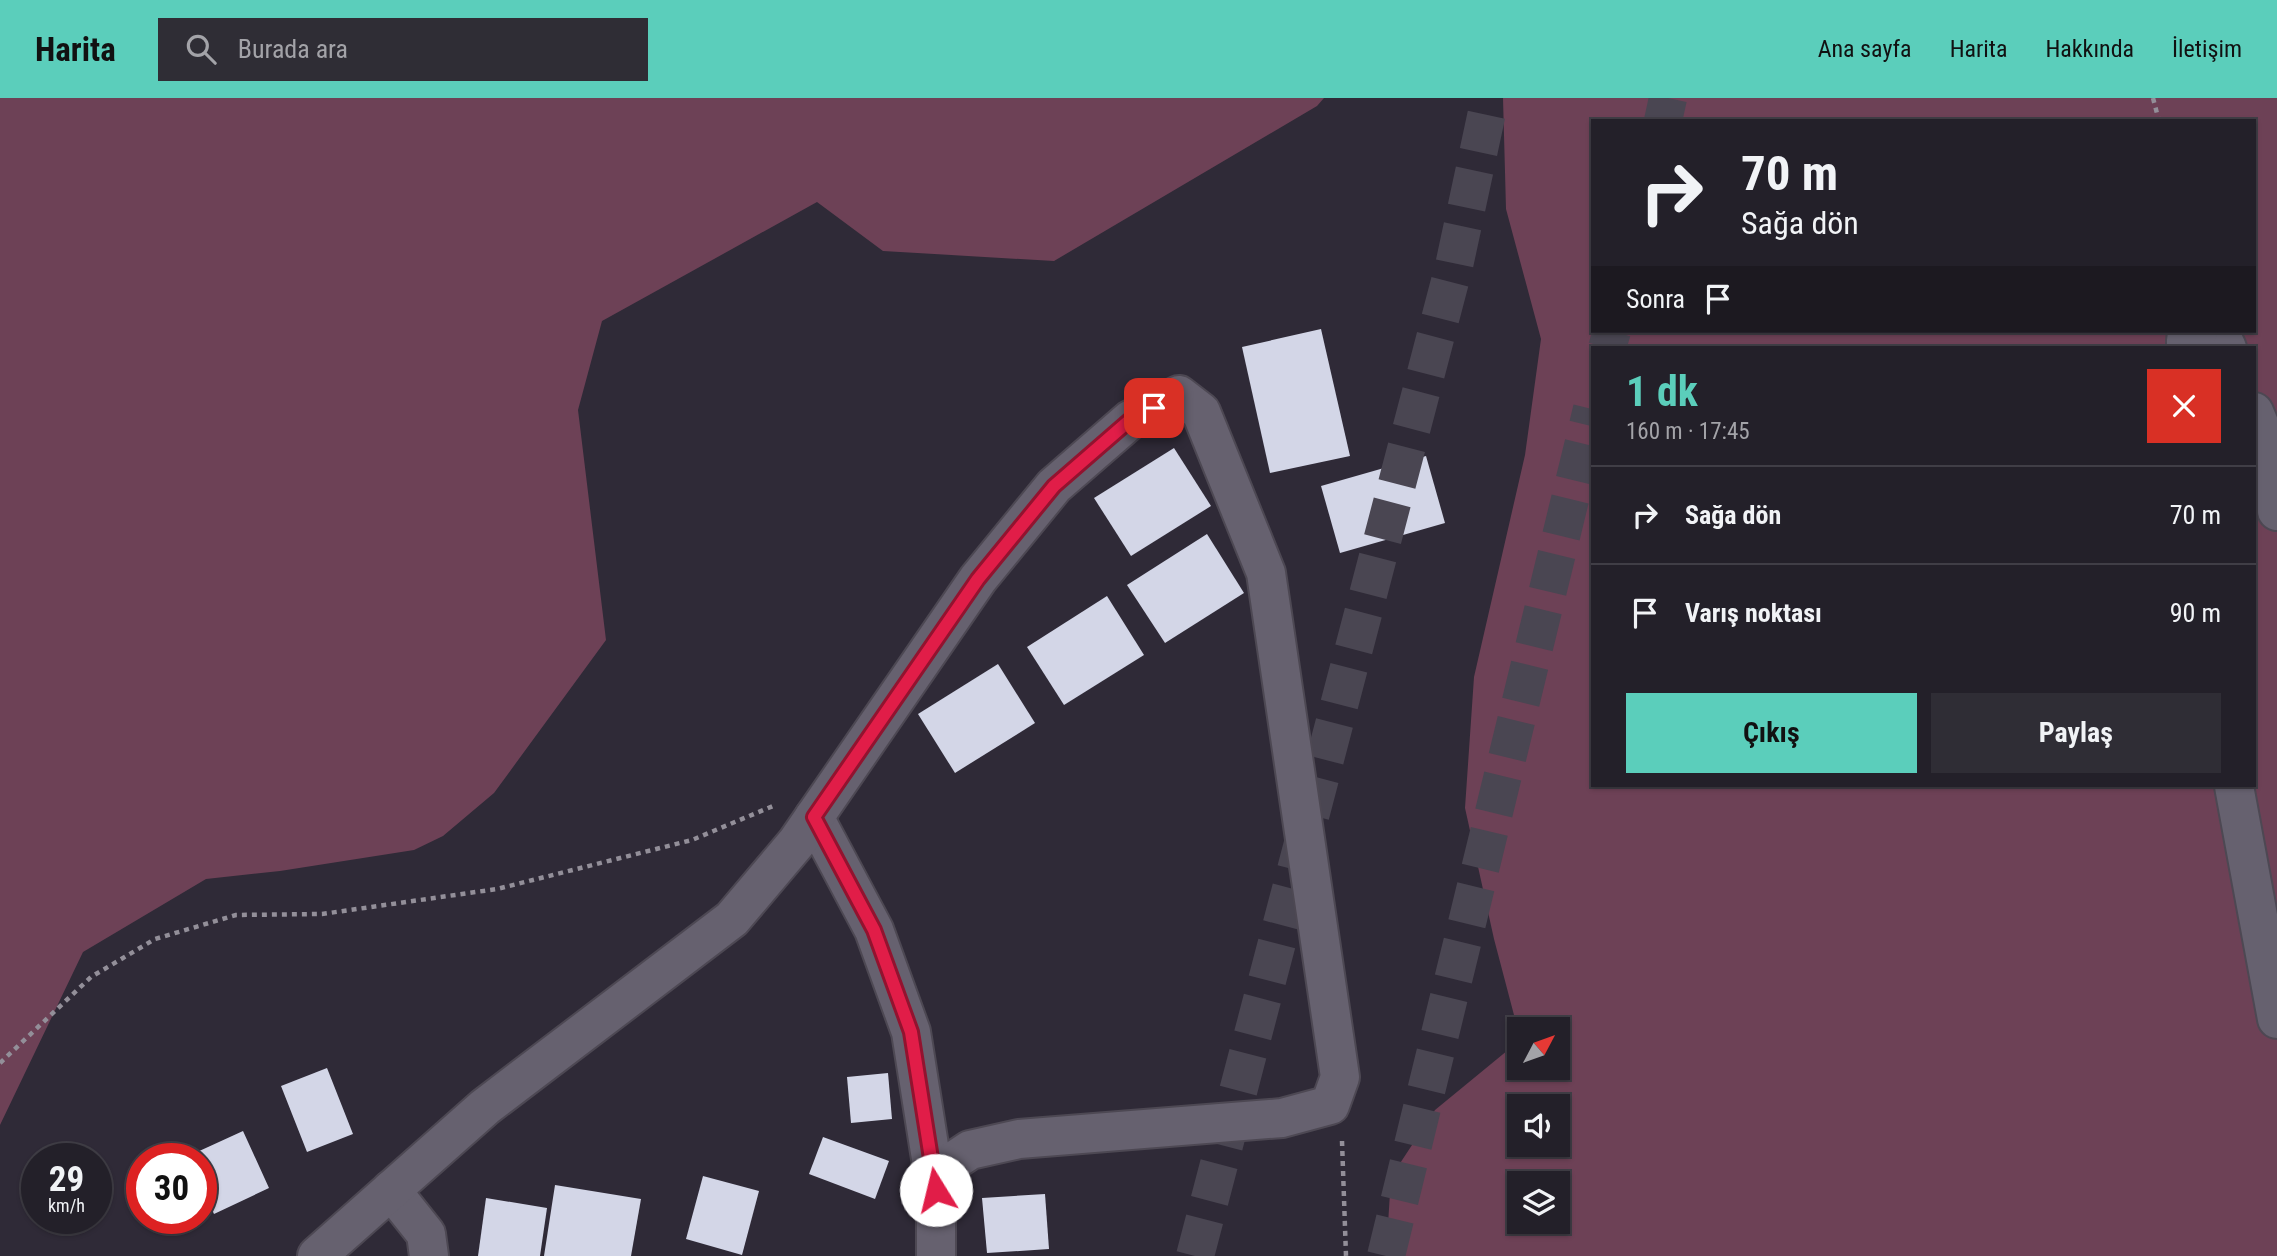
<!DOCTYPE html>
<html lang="tr">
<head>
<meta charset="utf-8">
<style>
  body { margin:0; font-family:"Roboto Condensed",sans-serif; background:#2f2d35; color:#f1f3f6; height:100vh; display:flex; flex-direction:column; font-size:26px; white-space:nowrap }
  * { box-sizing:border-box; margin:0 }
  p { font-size:23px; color:#a3a3a8 }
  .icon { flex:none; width:38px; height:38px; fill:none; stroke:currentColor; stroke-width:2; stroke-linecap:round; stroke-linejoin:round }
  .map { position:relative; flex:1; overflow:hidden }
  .sheet { position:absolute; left:1591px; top:248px; width:665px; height:441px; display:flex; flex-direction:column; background:#232029; border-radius:0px; box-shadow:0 2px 5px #0004,0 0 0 2px #403e46 }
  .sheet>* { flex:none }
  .guide { position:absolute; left:1591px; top:21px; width:665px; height:214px; border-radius:0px; box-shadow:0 2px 5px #0004,0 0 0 2px #403e46; background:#232029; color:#f1f3f6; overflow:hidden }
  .needle { width:46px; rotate:49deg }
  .tools { position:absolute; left:1507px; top:919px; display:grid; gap:14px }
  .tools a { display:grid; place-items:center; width:63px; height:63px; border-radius:0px; background:#232029; box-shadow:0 2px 5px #0004,0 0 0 2px #403e46; font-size:35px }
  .speed { position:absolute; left:21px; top:1045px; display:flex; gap:14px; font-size:35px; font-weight:700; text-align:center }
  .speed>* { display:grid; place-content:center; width:91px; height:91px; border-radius:50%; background:#232029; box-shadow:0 2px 5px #0004,0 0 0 2px #403e46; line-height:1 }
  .speed small { font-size:18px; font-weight:400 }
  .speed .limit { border:10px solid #d22; background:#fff; color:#111 }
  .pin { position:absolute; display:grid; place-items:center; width:60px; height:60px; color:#fff; margin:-30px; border-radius:14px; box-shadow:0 4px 10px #0006 }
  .me { position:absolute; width:77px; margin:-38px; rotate:351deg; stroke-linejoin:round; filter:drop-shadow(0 0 5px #0008) }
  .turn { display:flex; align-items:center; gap:24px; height:147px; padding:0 35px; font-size:32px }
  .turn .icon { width:91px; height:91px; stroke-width:2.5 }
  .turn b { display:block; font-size:49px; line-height:60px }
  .then { display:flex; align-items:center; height:66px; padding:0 35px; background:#0003; gap:14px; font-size:26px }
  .round { display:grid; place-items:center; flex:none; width:74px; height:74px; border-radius:0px; background:#2f2d35 }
  .headline { display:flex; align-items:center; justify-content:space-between; height:119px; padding:0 35px }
  h1 { font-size:42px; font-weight:700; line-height:52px; color:#5bcebb }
  .button { display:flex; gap:14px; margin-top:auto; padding:14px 35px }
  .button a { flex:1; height:80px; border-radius:0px; background:#5bcebb; color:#111; font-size:28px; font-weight:700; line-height:80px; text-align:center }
  .button a+a { background:#2f2d35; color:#f1f3f6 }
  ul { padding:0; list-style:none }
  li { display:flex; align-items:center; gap:21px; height:98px; padding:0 35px; border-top:2px solid #403e46 }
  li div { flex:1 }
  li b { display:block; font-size:26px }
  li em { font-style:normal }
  header { display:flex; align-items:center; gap:42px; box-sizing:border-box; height:98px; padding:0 35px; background:#5bcebb; color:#111 }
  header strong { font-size:33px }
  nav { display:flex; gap:38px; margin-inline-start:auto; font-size:24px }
  .search { width:490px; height:63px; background:#2f2d35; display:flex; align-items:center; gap:18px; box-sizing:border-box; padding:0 24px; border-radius:0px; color:#a3a3a8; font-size:26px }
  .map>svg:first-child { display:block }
  .green { fill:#6d4156; fill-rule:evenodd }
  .building { fill:#d3d6e7 }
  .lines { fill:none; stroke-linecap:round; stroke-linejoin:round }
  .highway-tunnel { stroke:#4a4652; stroke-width:38; stroke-dasharray:38 19; stroke-linecap:butt }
  .street-casing { stroke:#4d4853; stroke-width:42 }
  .path { stroke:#938f99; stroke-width:4.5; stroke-dasharray:5 5; stroke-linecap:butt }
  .street { stroke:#66616f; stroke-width:38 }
  .route-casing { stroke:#92132f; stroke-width:18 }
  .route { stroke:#e11d48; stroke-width:12 }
</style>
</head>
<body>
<header>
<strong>Harita</strong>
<div class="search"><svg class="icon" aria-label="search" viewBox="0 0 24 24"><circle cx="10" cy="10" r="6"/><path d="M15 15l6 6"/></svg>Burada ara</div>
<nav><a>Ana sayfa</a><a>Harita</a><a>Hakkında</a><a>İletişim</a></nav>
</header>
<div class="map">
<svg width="2277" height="1158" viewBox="0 0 2277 1158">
  <rect width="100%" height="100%" fill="#2f2a37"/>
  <!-- green -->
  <g class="green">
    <path d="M0 0H1324L1317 8 1054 163 883 153 817 104 602 223 578 312 606 542 494 695 443 738 414 752 280 773 206 781 83 854 0 1027Z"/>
    <path d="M1503 0H2277V1158H1386L1391 1079 1435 1012 1519 943V970H1558V931H1519V936L1494 841 1465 710 1474 579 1525 357 1541 241 1506 111ZM1592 23H2254V233H1592ZM1592 250H2254V688H1592ZM1519 1008H1558V1046H1519ZM1519 1085H1558V1124H1519Z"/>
  </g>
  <!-- building -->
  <g class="building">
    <path d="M1321 231 1350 358 1270 375 1242 249Z"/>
    <path d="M1174 350 1211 408 1131 458 1094 400Z"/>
    <path d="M1426 358 1445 425 1340 455 1321 388Z"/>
    <path d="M1207 436 1244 495 1165 545 1127 487Z"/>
    <path d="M1107 498 1144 557 1064 607 1027 549Z"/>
    <path d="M998 566 1035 625 955 675 918 616Z"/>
    <path d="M327 970 353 1036 307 1054 281 988Z"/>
    <path d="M888 975 892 1021 851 1025 847 979Z"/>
    <path d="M243 1033 269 1090 214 1116 201 1089V1060H184Z"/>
    <path d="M823 1039 889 1063 875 1101 809 1076Z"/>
    <path d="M703 1078 759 1093 742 1157 686 1141Z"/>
    <path d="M555 1087 641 1101 631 1158H544Z"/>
    <path d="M1045 1096 1049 1151 987 1155 982 1100Z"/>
    <path d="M486 1100 547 1110 540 1158H478Z"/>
  </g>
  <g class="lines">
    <!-- highway-tunnel -->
    <g class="highway-tunnel">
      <path d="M1663 23 1668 0"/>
      <path d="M1607 250 1612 233"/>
      <path d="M1195 1158 1454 168 1490 0"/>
      <path d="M1386 1158 1592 311"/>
    </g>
    <!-- street casing -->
    <g class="street-casing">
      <g id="street">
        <path d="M2219 233 2227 250"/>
        <path d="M2186 250V242L2198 233"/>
        <path d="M2254 314 2266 342 2277 413"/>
        <path d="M2234 688 2277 921"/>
        <path d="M814 719 874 832 911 934 936 1092"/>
        <path d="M391 1092 426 1136 429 1158"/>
        <path d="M317 1158 485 1009 732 821 797 744 978 481 1054 388 1130 322 1179 297 1201 314 1266 475 1340 979 1330 1007 1282 1020 1019 1041 970 1052 955 1062 936 1092V1158"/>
      </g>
    </g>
    <!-- path -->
    <g class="path">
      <path d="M2153 0 2159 23"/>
      <path d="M0 965 91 879 155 841 236 817 322 816 497 791 692 742 773 708"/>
      <path d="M1342 1043 1346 1158"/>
    </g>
    <!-- street -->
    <use href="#street" class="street"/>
  </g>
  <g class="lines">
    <!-- route casing -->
    <g class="route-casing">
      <path id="route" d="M936 1092 911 934 874 832 814 719 978 481 1054 388 1130 322 1154 310"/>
    </g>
    <!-- route -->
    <use href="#route" class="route"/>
  </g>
</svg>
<div class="tools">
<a><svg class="needle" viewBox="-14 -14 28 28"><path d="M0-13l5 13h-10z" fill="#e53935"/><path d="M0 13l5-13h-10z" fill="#a3a3a8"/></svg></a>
<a><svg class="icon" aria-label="sound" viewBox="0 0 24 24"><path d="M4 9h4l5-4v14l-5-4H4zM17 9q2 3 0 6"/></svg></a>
<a><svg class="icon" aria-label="layers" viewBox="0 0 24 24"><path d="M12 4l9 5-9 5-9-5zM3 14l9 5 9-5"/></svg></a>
</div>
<div class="speed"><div>29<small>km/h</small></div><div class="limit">30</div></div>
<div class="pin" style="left:1154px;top:310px;background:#d93025"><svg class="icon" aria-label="arrive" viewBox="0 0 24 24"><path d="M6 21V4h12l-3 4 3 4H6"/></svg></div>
<svg class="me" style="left:936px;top:1092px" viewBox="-20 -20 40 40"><circle r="19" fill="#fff"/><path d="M0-13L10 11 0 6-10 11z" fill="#e11d48"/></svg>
<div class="guide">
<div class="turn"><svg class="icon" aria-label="right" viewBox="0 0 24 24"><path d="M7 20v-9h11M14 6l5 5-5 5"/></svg><div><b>70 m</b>Sağa dön</div></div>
<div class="then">Sonra<svg class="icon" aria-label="arrive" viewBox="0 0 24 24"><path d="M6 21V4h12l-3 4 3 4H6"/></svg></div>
</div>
<section class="sheet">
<div class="headline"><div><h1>1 dk</h1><p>160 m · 17:45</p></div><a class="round" style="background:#d93025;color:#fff"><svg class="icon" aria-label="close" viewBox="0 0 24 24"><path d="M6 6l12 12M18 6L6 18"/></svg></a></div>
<ul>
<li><svg class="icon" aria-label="right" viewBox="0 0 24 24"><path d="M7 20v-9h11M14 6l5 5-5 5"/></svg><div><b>Sağa dön</b></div><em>70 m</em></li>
<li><svg class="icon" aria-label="arrive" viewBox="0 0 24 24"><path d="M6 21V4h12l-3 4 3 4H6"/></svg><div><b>Varış noktası</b></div><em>90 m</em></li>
</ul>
<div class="button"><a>Çıkış</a><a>Paylaş</a></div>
</section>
</div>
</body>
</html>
